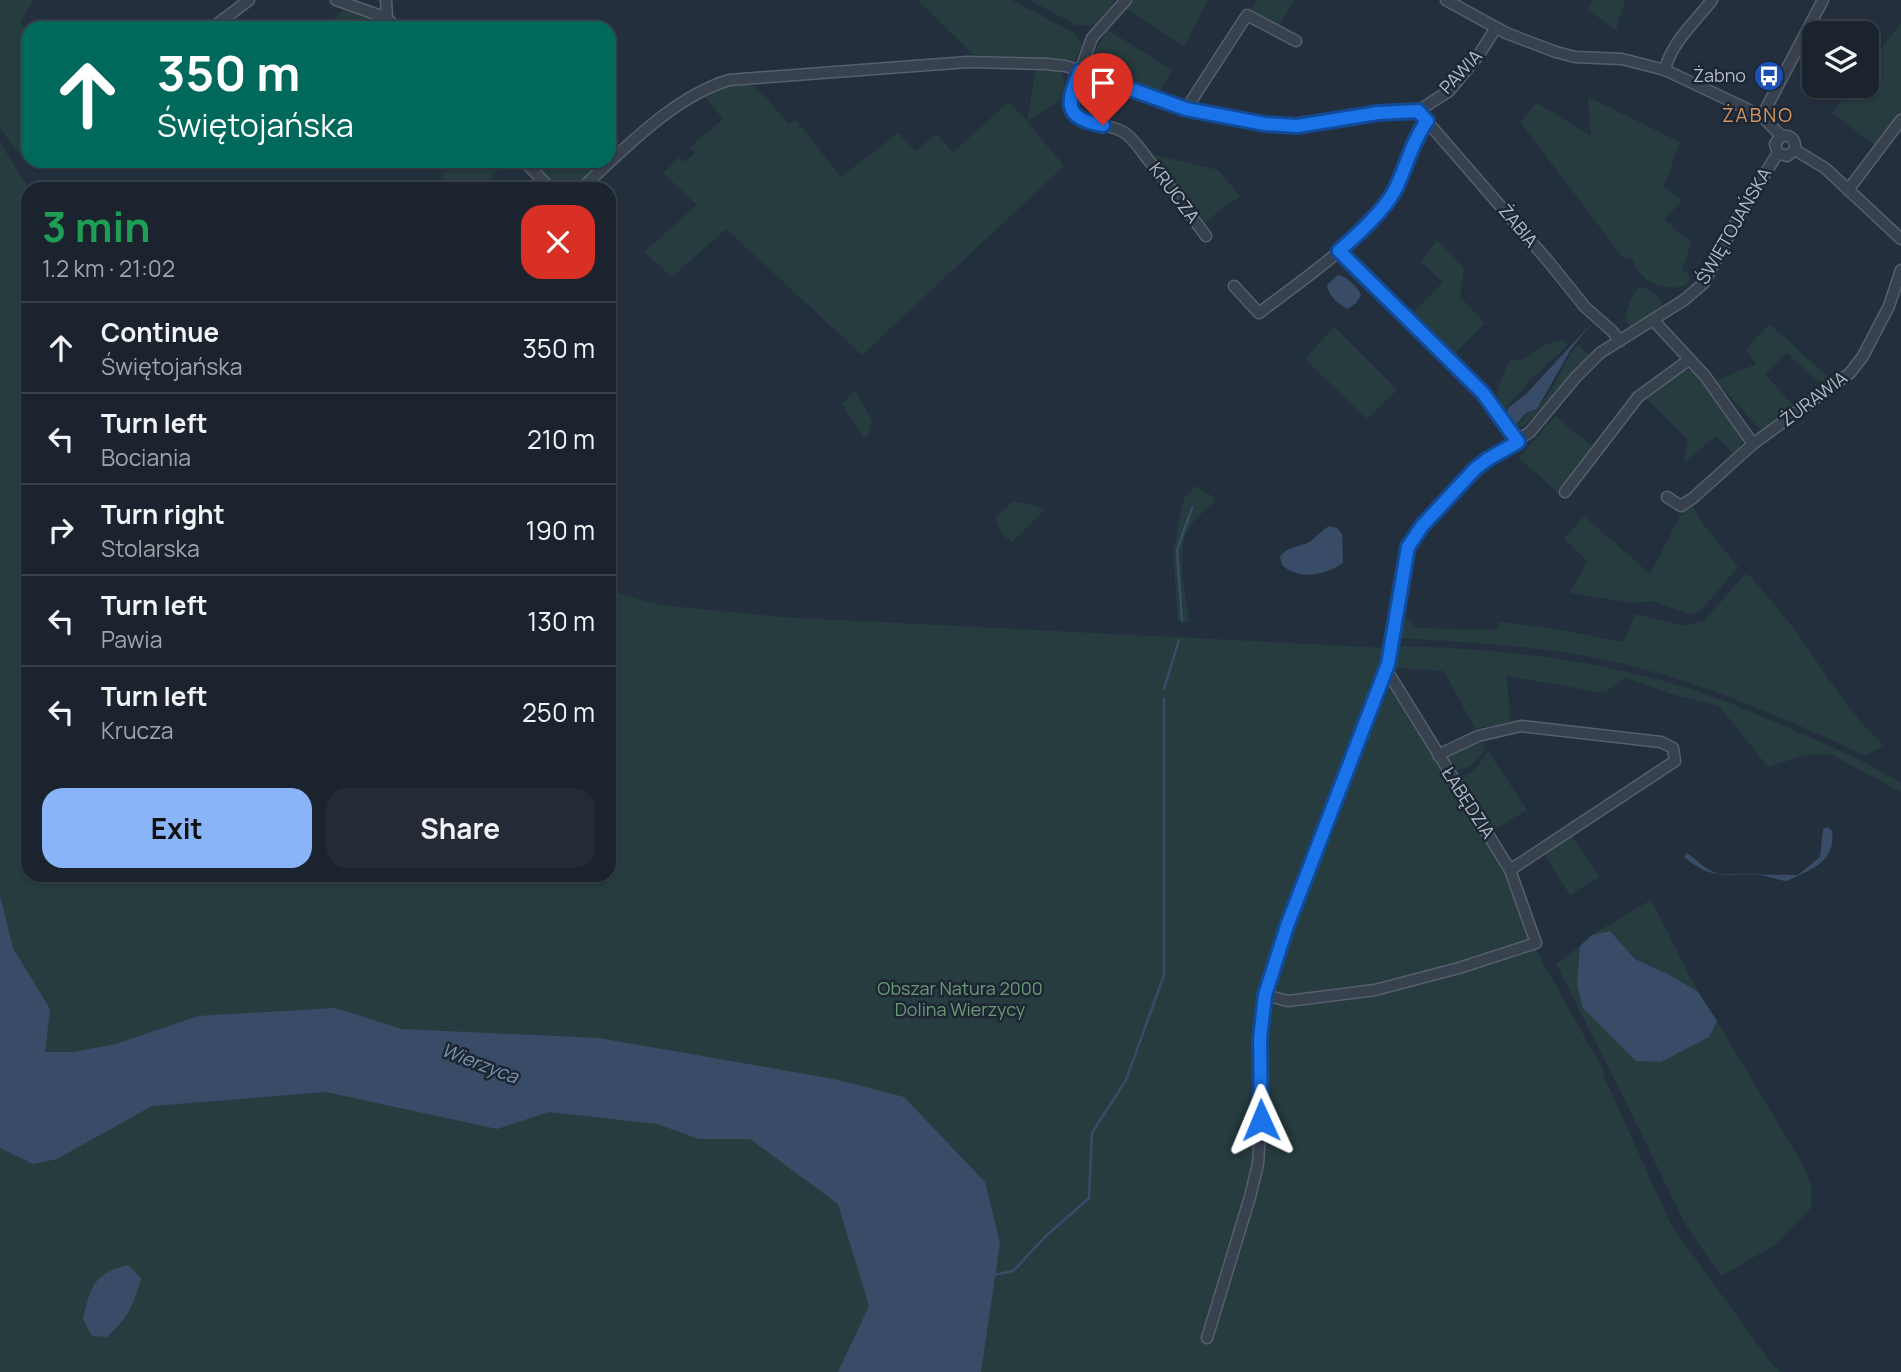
<!DOCTYPE html>
<html lang="en">
<head>
<meta charset="utf-8">
<style>
  body { margin:0; font-family:Manrope,sans-serif; background:#242b36; color:#f1f3f6; height:100vh; display:flex; flex-direction:column; font-size:26px; white-space:nowrap }
  * { box-sizing:border-box; margin:0 }
  p { font-size:23px; color:#a0a4aa }
  .icon { flex:none; width:38px; height:38px; fill:none; stroke:currentColor; stroke-width:2; stroke-linecap:round; stroke-linejoin:round }
  .map { position:relative; flex:1; overflow:hidden }
  .panel { position:absolute; left:21px; top:182px; width:595px; height:700px; display:flex; flex-direction:column; background:#1b232e; border-radius:21px; box-shadow:0 2px 5px #0004,0 0 0 2px #39404a }
  .panel>* { flex:none }
  .banner { position:absolute; left:21px; top:21px; width:595px; height:147px; border-radius:21px; box-shadow:0 2px 5px #0004,0 0 0 2px #39404a; background:#00695c; color:#fff; overflow:hidden }
  .tools { position:absolute; left:1802px; top:21px; display:grid; gap:14px }
  .tools a { display:grid; place-items:center; width:77px; height:77px; border-radius:14px; background:#1b232e; box-shadow:0 2px 5px #0004,0 0 0 2px #39404a; font-size:35px }
  .pin { position:absolute; display:grid; place-items:center; width:60px; height:60px; color:#fff; margin:-72px -30px; border-radius:50% 50% 50% 0; rotate:-45deg; box-shadow:0 0 7px #0007 }
  .pin .icon { rotate:45deg }
  .me { position:absolute; width:77px; margin:-38px; rotate:359deg; stroke-linejoin:round; filter:drop-shadow(0 0 5px #0008) }
  .turn { display:flex; align-items:center; gap:24px; height:147px; padding:0 21px; font-size:32px }
  .turn .icon { width:91px; height:91px; stroke-width:2.5 }
  .turn b { display:block; font-size:49px; line-height:60px }
  .round { display:grid; place-items:center; flex:none; width:74px; height:74px; border-radius:21px; background:#242b36 }
  .head { display:flex; align-items:center; justify-content:space-between; height:119px; padding:0 21px }
  h1 { font-size:42px; font-weight:700; line-height:52px; color:#1e9e55 }
  .button { display:flex; gap:14px; margin-top:auto; padding:14px 21px }
  .button a { flex:1; height:80px; border-radius:21px; background:#8ab4f8; color:#111; font-size:28px; font-weight:700; line-height:80px; text-align:center }
  .button a+a { background:#242b36; color:#f1f3f6 }
  ul { padding:0; list-style:none }
  li { display:flex; align-items:center; gap:21px; height:91px; padding:0 21px; border-top:2px solid #39404a }
  li div { flex:1 }
  li b { display:block; font-size:26px }
  li em { font-style:normal }
  .map>svg:first-child { display:block }
  .green { fill:#263c3f }
  .water { fill:#394c67 }
  .lines { fill:none; stroke-linecap:round; stroke-linejoin:round }
  .stream { stroke:#394c67; stroke-width:2.5 }
  .minor-casing { stroke:#565f6c; stroke-width:13 }
  .minor { stroke:#38414e; stroke-width:10 }
  .route-casing { stroke:#114b97; stroke-width:18 }
  .route { stroke:#1a73e8; stroke-width:12 }
  .labels { text-anchor:middle; stroke-width:5; stroke-linejoin:round; paint-order:stroke }
  .street-label { font-size:18px; fill:#b4bcc9; stroke:#1d2633 }
  .poi-label { font-size:18px; fill:#b4bcc9; stroke:#1d2633; text-anchor:end }
  .park-label { font-size:18px; fill:#6b9a76; stroke:#1d2633 }
  .neighbourhood-label { font-size:19px; letter-spacing:2px; fill:#d59563; stroke:#1d2633 }
  .water-label { font-size:19px; font-style:italic; fill:#7c92b1; stroke:#1d2633 }
</style>
</head>
<body>
<div class="map">
<svg width="1901" height="1372" viewBox="0 0 1901 1372">
  <rect width="100%" height="100%" fill="#242f3e"/>
  <!-- green -->
  <g class="green">
    <path d="M0 0H34L21 21 28 41V159L15 149 0 128Z"/>
    <path d="M918 0H1011L1075 33 1082 45 1075 61 974 55Z"/>
    <path d="M1030 0H1116L1095 25H1076Z"/>
    <path d="M1133 0H1208L1184 46 1126 9Z"/>
    <path d="M1257 0H1295L1278 27 1251 11Z"/>
    <path d="M1593 0H1625L1616 30 1587 9Z"/>
    <path d="M348 10 377 19 366 28H322L343 11Z"/>
    <path d="M1901 23V115L1876 146 1832 113 1853 86H1867V67Z"/>
    <path d="M1108 30 1172 70 1159 95 1096 70 1089 60Z"/>
    <path d="M1036 69 1061 72 1065 80 1061 99 1027 122 1064 166 862 355 726 229 672 277 644 252 697 205 663 173 679 157 685 162 695 152 690 147 723 119 704 96 720 86 750 84 766 97 788 124 796 120 841 177 898 133 916 151 936 134 953 152 1009 102 1027 121Z"/>
    <path d="M1588 97 1680 142 1664 186 1682 200 1665 219 1679 233 1692 242 1682 268 1691 278 1685 286C1660 292 1639 281 1632 257L1624 259 1520 122 1537 103 1591 136Z"/>
    <path d="M0 143 29 189 28 875H609V591L660 605 781 617 1387 648 1386 661 1510 884 1537 952 1605 1073 1603 1074 1671 1225 1774 1367 1776 1366 1781 1372H0Z"/>
    <path d="M1151 154 1218 170 1240 196 1205 222Z"/>
    <path d="M446 161H507L480 189H455L441 176 448 168Z"/>
    <path d="M528 161H601L573 189H555Z"/>
    <path d="M1437 240 1464 268 1460 297 1485 323 1451 357 1410 316 1443 282 1421 262Z"/>
    <path d="M1645 287 1662 301 1661 307 1631 326 1626 323C1625 313 1631 295 1638 288Z"/>
    <path d="M1770 324 1832 381 1824 387 1787 353 1765 374 1796 409 1762 432 1716 381 1756 364 1746 349Z"/>
    <path d="M1334 327 1397 390 1367 419 1305 359Z"/>
    <path d="M1562 340 1568 345 1532 378 1505 409 1498 402 1497 389 1510 359 1522 360 1544 345Z"/>
    <path d="M1578 344 1589 355 1524 426 1513 427 1523 421 1526 414C1550 407 1561 362 1578 344Z"/>
    <path d="M1682 371H1696L1740 429 1742 442 1735 456 1716 436 1683 464 1688 440 1644 397Z"/>
    <path d="M855 390 872 421 869 435 864 438 842 404Z"/>
    <path d="M1555 416 1593 447 1557 492 1519 458Z"/>
    <path d="M1196 486 1213 497 1214 502C1206 510 1193 519 1188 530 1175 556 1186 594 1189 622L1178 621 1173 553 1184 498Z"/>
    <path d="M1014 501 1036 506 1044 510 1012 542C1002 536 996 526 996 516Z"/>
    <path d="M1692 505 1704 525 1738 567 1700 612 1687 614 1653 601 1634 603 1570 593 1587 561 1564 539 1584 516 1650 574 1680 516Z"/>
    <path d="M1745 574 1751 577C1768 597 1785 616 1800 637 1826 674 1850 715 1884 745L1866 756C1793 722 1721 690 1643 669 1564 647 1482 643 1401 638L1403 614 1417 628 1497 630 1499 622 1551 628 1623 642 1635 614 1684 626 1704 621Z"/>
    <path d="M1398 646C1506 648 1616 662 1717 698 1742 707 1767 719 1791 729 1828 745 1867 762 1901 783V792L1830 754 1806 755 1768 767 1719 706 1671 694 1625 678 1604 693 1507 676 1510 722 1475 729 1444 671 1395 668Z"/>
    <path d="M1480 739 1486 748C1477 762 1469 771 1452 770L1445 758Z"/>
    <path d="M1488 751 1527 810 1492 831 1455 776C1473 776 1479 765 1488 751Z"/>
    <path d="M1572 836 1599 877 1570 895 1544 855Z"/>
    <path d="M1651 900 1698 992 1670 975 1635 959 1610 931 1592 935Z"/>
    <path d="M1580 946 1577 984 1636 1061 1661 1062 1708 1037 1717 1021 1804 1167 1812 1188 1811 1208 1775 1245 1721 1276 1685 1224 1617 1084 1556 964Z"/>
  </g>
  <!-- water -->
  <g class="water">
    <path d="M1338 275C1346 276 1358 287 1361 295L1357 302 1348 309C1338 305 1329 296 1327 285Z"/>
    <path d="M1591 324 1571 349 1537 409 1526 413 1515 426 1511 423 1507 413 1508 408 1526 394Z"/>
    <path d="M1329 526 1337 528 1342 534 1343 563C1325 575 1300 581 1282 565L1280 557C1288 545 1300 548 1311 541 1317 536 1323 530 1329 526Z"/>
    <path d="M1828 827 1832 831C1836 862 1812 869 1787 881 1777 880 1768 876 1759 875 1725 873 1713 881 1684 857L1687 853 1706 868 1718 874 1798 875 1820 857 1823 829Z"/>
    <path d="M0 895 13 948 50 1009 45 1052H73L116 1044 198 1016 335 1008 402 1029 599 1038 834 1079 904 1097 985 1182 1000 1243 981 1372H838L869 1306 838 1204 750 1139H699L657 1124 549 1112 497 1129 326 1092 152 1106 57 1159 33 1164 0 1148Z"/>
    <path d="M1610 931 1635 959 1670 975 1698 992 1717 1021 1709 1037 1661 1062 1636 1061 1583 1008 1577 984 1580 946 1592 935Z"/>
    <path d="M128 1265 141 1278C134 1305 128 1318 107 1337L92 1336 83 1319C91 1286 93 1274 128 1265Z"/>
  </g>
  <g class="lines">
    <!-- stream -->
    <g class="stream">
      <path d="M1182 621 1177 550 1192 508"/>
      <path d="M1164 689 1179 640"/>
      <path d="M994 1275 1013 1271 1046 1236 1089 1198 1092 1133 1126 1080 1164 975V699"/>
    </g>
    <!-- minor casing -->
    <g class="minor-casing">
      <g id="minor">
        <path d="M336 0 387 18 396 28"/>
        <path d="M386 0 387 18"/>
        <path d="M1126 0 1092 38 1070 99C1069 129 1106 120 1125 133 1135 140 1142 152 1150 162 1169 186 1188 211 1206 236"/>
        <path d="M1446 0 1506 33 1556 52 1575 57 1622 59 1665 70 1762 116 1781 136"/>
        <path d="M212 28 249 0"/>
        <path d="M1665 70C1670 44 1696 21 1712 0"/>
        <path d="M1186 109 1247 15 1296 41"/>
        <path d="M1418 111 1548 261 1585 307 1612 331 1620 341"/>
        <path d="M1762 116 1823 0"/>
        <path d="M1781 136 1775 144 1778 153 1787 156 1795 150"/>
        <path d="M1781 136C1791 135 1796 139 1795 150"/>
        <path d="M1795 150 1825 168 1901 239"/>
        <path d="M524 161 551 189"/>
        <path d="M581 189C623 150 673 97 729 80L968 62 1046 64 1065 66 1094 75 1186 109 1242 121 1297 126 1396 111H1418L1449 91 1478 56 1496 28"/>
        <path d="M1848 190 1901 120"/>
        <path d="M1339 251 1483 393 1518 441"/>
        <path d="M1234 286 1259 313C1302 280 1363 240 1392 194 1407 172 1411 142 1427 121"/>
        <path d="M1654 321 1705 376 1753 444"/>
        <path d="M1565 492 1638 397 1690 359"/>
        <path d="M1667 497 1681 506 1693 498 1753 444 1850 373 1863 356 1889 306 1901 270"/>
        <path d="M1438 755 1478 736 1521 726 1661 742 1673 748 1675 761 1510 870"/>
        <path d="M1265 995 1288 1001 1375 990 1459 968 1536 943 1510 870 1386 669"/>
        <path d="M1207 1338 1250 1197 1258 1164 1261 1120 1260 1039 1265 995 1287 926 1388 664 1408 547 1421 526 1475 469 1530 432 1576 377 1600 353 1684 300 1704 283 1744 207 1778 153"/>
      </g>
    </g>
    <!-- minor -->
    <use href="#minor" class="minor"/>
  </g>
  <g class="lines">
    <!-- route casing -->
    <g class="route-casing">
      <path id="route" d="M1103 125C1062 119 1067 102 1080 71L1186 109 1265 124 1297 126 1378 113 1418 111 1427 121C1412 141 1406 168 1395 190 1384 211 1357 235 1339 251L1483 393 1518 442 1488 459 1475 469 1422 526 1408 547 1388 664 1287 926 1265 995 1260 1039 1261 1120"/>
    </g>
    <!-- route -->
    <use href="#route" class="route"/>
  </g>
  <!-- icons -->
  <defs>
    <g id="bus-disc" transform="scale(1.575)"><circle r="9.5" fill="#1a4fb4" stroke="#1d2633"/><path d="M-5-6H5V4H4V6H2V4H-2V6H-4V4H-5ZM-3.5-4V0h7V-4ZM-3.5 1.2v1.5H-2V1.2ZM2 1.2v1.5H3.5V1.2Z" fill="#fff"/></g>
  </defs>
  <g fill-rule="evenodd">
    <use href="#bus-disc" x="1769" y="76"/>
  </g>
  <g class="labels">
    <!-- street labels -->
    <g class="street-label">
      <text transform="translate(1461 72) rotate(-47)" y="6">PAWIA</text>
      <text transform="translate(1174 193) rotate(53)" y="6">KRUCZA</text>
      <text transform="translate(1518 226) rotate(50)" y="6">ŻABIA</text>
      <text transform="translate(1734 226) rotate(-60)" y="6">ŚWIĘTOJAŃSKA</text>
      <text transform="translate(1814 399) rotate(-37)" y="6">ŻURAWIA</text>
      <text transform="translate(1468 803) rotate(57)" y="6">ŁABĘDZIA</text>
    </g>
    <!-- poi labels -->
    <g class="poi-label">
      <text x="1746" y="82">Żabno</text>
    </g>
    <!-- park labels -->
    <g class="park-label">
      <text x="960" y="995">Obszar Natura 2000<tspan x="960" dy="21">Dolina Wierzycy</tspan></text>
    </g>
    <!-- neighbourhood labels -->
    <g class="neighbourhood-label">
      <text x="1758" y="122">ŻABNO</text>
    </g>
    <!-- water labels -->
    <g class="water-label">
      <text transform="translate(480 1063) rotate(21)" y="7">Wierzyca</text>
    </g>
  </g>
</svg>
<div class="tools">
<a><svg class="icon" aria-label="layers" viewBox="0 0 24 24"><path d="M12 4l9 5-9 5-9-5zM3 14l9 5 9-5"/></svg></a>
</div>
<div class="pin" style="left:1103px;top:125px;background:#d93025"><svg class="icon" aria-label="arrive" viewBox="0 0 24 24"><path d="M6 21V4h12l-3 4 3 4H6"/></svg></div>
<svg class="me" style="left:1261px;top:1120px" viewBox="-20 -20 40 40"><path d="M0-17L14 15 0 8-14 15z" fill="#1a73e8" stroke="#fff" stroke-width="4"/></svg>
<div class="banner">
<div class="turn"><svg class="icon" aria-label="ahead" viewBox="0 0 24 24"><path d="M12 20V5M6 11l6-6 6 6"/></svg><div><b>350 m</b>Świętojańska</div></div>
</div>
<section class="panel">
<div class="head"><div><h1>3 min</h1><p>1.2 km · 21:02</p></div><a class="round" style="background:#d93025;color:#fff"><svg class="icon" aria-label="close" viewBox="0 0 24 24"><path d="M6 6l12 12M18 6L6 18"/></svg></a></div>
<ul>
<li><svg class="icon" aria-label="ahead" viewBox="0 0 24 24"><path d="M12 20V5M6 11l6-6 6 6"/></svg><div><b>Continue</b><p>Świętojańska</p></div><em>350 m</em></li>
<li><svg class="icon" aria-label="left" viewBox="0 0 24 24"><path d="M17 20v-9H6M10 6l-5 5 5 5"/></svg><div><b>Turn left</b><p>Bociania</p></div><em>210 m</em></li>
<li><svg class="icon" aria-label="right" viewBox="0 0 24 24"><path d="M7 20v-9h11M14 6l5 5-5 5"/></svg><div><b>Turn right</b><p>Stolarska</p></div><em>190 m</em></li>
<li><svg class="icon" aria-label="left" viewBox="0 0 24 24"><path d="M17 20v-9H6M10 6l-5 5 5 5"/></svg><div><b>Turn left</b><p>Pawia</p></div><em>130 m</em></li>
<li><svg class="icon" aria-label="left" viewBox="0 0 24 24"><path d="M17 20v-9H6M10 6l-5 5 5 5"/></svg><div><b>Turn left</b><p>Krucza</p></div><em>250 m</em></li>
</ul>
<div class="button"><a>Exit</a><a>Share</a></div>
</section>
</div>
</body>
</html>
